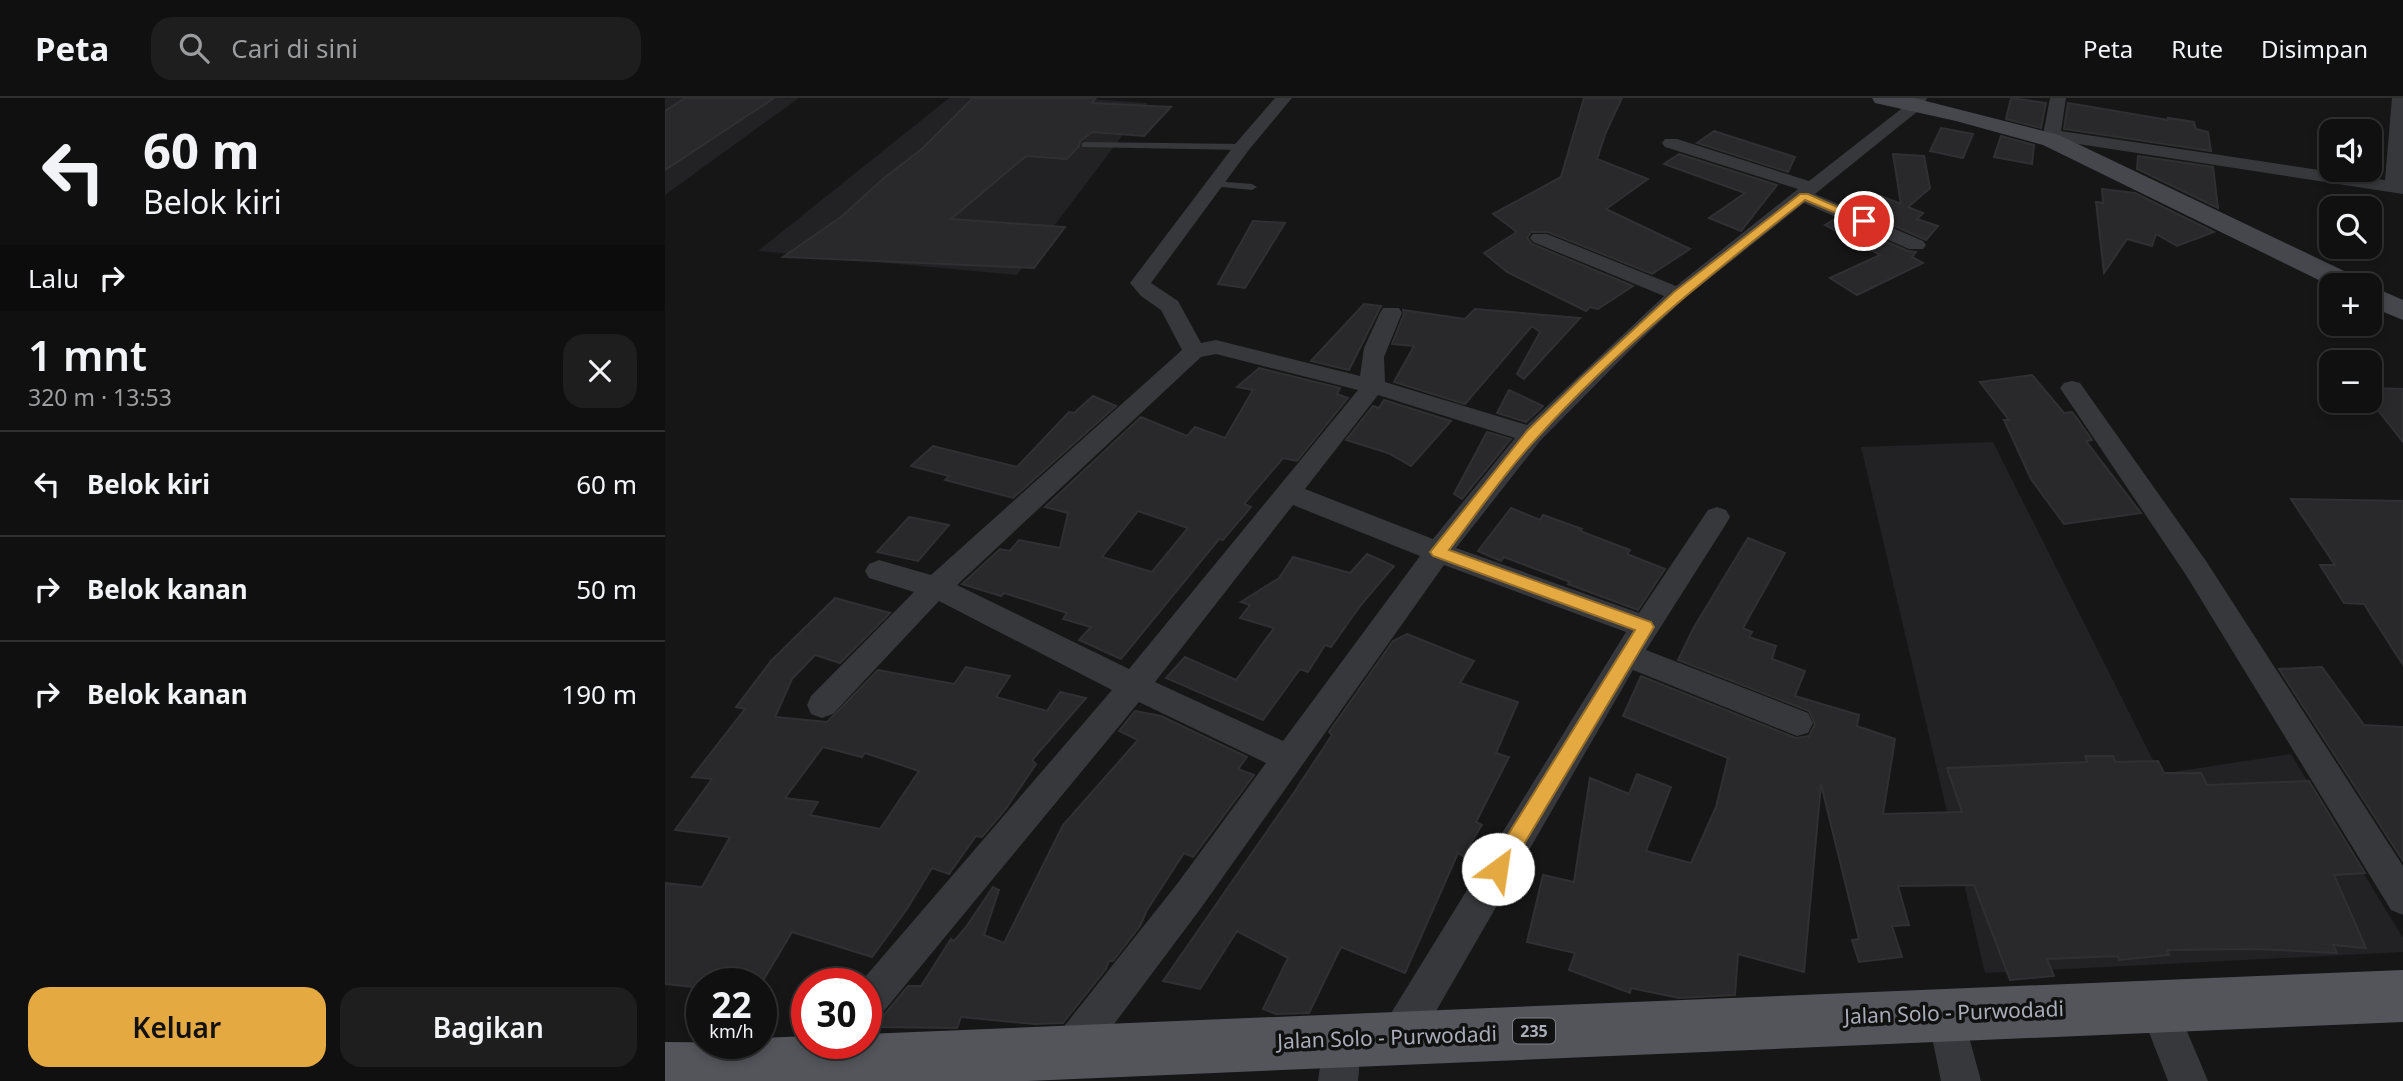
<!DOCTYPE html>
<html lang="id">
<head>
<meta charset="utf-8">
<style>
  body { margin:0; font-family:"Noto Sans",sans-serif; background:#1e1e1f; color:#f1f3f6; height:100vh; display:flex; flex-direction:column; font-size:26px; white-space:nowrap }
  * { box-sizing:border-box; margin:0 }
  p { font-size:23px; color:#9c9d9f }
  .icon { flex:none; width:38px; height:38px; fill:none; stroke:currentColor; stroke-width:2; stroke-linecap:round; stroke-linejoin:round }
  .map { position:relative; flex:1; overflow:hidden }
  .sheet { display:flex; flex-direction:column; background:#101011; width:665px }
  .sheet>* { flex:none }
  .hud { background:#101011; color:#f1f3f6; overflow:hidden }
  .fabs { position:absolute; left:1654px; top:21px; display:grid; gap:14px }
  .fabs a { display:grid; place-items:center; width:63px; height:63px; border-radius:14px; background:#101011; box-shadow:0 4px 10px #0003,0 0 0 2px #303031; font-size:35px }
  .speed { position:absolute; left:21px; top:870px; display:flex; gap:14px; font-size:35px; font-weight:700; text-align:center }
  .speed>* { display:grid; place-content:center; width:91px; height:91px; border-radius:50%; background:#101011; box-shadow:0 4px 10px #0003,0 0 0 2px #303031; line-height:1 }
  .speed small { font-size:18px; font-weight:400 }
  .speed .limit { border:10px solid #d22; background:#fff; color:#111 }
  .pin { position:absolute; display:grid; place-items:center; width:60px; height:60px; color:#fff; margin:-30px; border:4px solid #fff; border-radius:50%; box-shadow:0 2px 7px #0007 }
  .me { position:absolute; width:77px; margin:-38px; rotate:31deg; stroke-linejoin:round; filter:drop-shadow(0 0 5px #0008) }
  .turn { display:flex; align-items:center; gap:24px; height:147px; padding:0 28px; font-size:32px }
  .turn .icon { width:91px; height:91px; stroke-width:2.5 }
  .turn b { display:block; font-size:49px; line-height:60px }
  .then { display:flex; align-items:center; height:66px; padding:0 28px; background:#0003; gap:14px; font-size:26px }
  .round { display:grid; place-items:center; flex:none; width:74px; height:74px; border-radius:21px; background:#1e1e1f }
  .headline { display:flex; align-items:center; justify-content:space-between; height:119px; padding:0 28px }
  h1 { font-size:42px; font-weight:600; line-height:52px }
  .button { display:flex; gap:14px; margin-top:auto; padding:14px 28px }
  .button a { flex:1; height:80px; border-radius:21px; background:#e5a941; color:#111; font-size:28px; font-weight:600; line-height:80px; text-align:center }
  .button a+a { background:#1e1e1f; color:#f1f3f6 }
  ul { padding:0; list-style:none }
  li { display:flex; align-items:center; gap:21px; height:105px; padding:0 28px; border-top:2px solid #303031 }
  li div { flex:1 }
  li b { display:block; font-size:26px }
  li em { font-style:normal }
  header { display:flex; align-items:center; gap:42px; box-sizing:border-box; height:98px; padding:0 35px; background:#101011; border-bottom:2px solid #303031 }
  header strong { font-size:33px }
  nav { display:flex; gap:38px; margin-inline-start:auto; font-size:24px }
  .search { width:490px; height:63px; background:#1e1e1f; display:flex; align-items:center; gap:18px; box-sizing:border-box; padding:0 24px; border-radius:21px; color:#9c9d9f; font-size:26px }
  main { display:flex; flex:1; min-height:0 }
  .map>svg:first-child { display:block }
  .built { fill:#222224 }
  .building { fill:#29292b; stroke:#303033; stroke-width:2; fill-rule:evenodd }
  .lines { fill:none; stroke-linecap:round; stroke-linejoin:round }
  .lane { fill:#37383c; fill-rule:evenodd }
  .street { fill:#37383c; fill-rule:evenodd }
  .secondary { fill:#45474c; fill-rule:evenodd }
  .primary { fill:#53555b; fill-rule:evenodd }
  .route { fill:#e5a941; stroke:#956e2a; stroke-width:2 }
  .labels { text-anchor:middle; stroke-width:7; stroke-linejoin:round; paint-order:stroke }
  .shield { fill:#111112; stroke:#7b7e86; stroke-width:2 }
  .shield-label { font-size:16px; font-weight:bold; fill:#a9adb7 }
  .near-street-label { font-size:21px; fill:#a9adb7; stroke:#111112 }
</style>
</head>
<body>
<header>
<strong>Peta</strong>
<div class="search"><svg class="icon" aria-label="search" viewBox="0 0 24 24"><circle cx="10" cy="10" r="6"/><path d="M15 15l6 6"/></svg>Cari di sini</div>
<nav><a>Peta</a><a>Rute</a><a>Disimpan</a></nav>
</header>
<main>
<section class="sheet">
<div class="hud">
<div class="turn"><svg class="icon" aria-label="left" viewBox="0 0 24 24"><path d="M17 20v-9H6M10 6l-5 5 5 5"/></svg><div><b>60 m</b>Belok kiri</div></div>
<div class="then">Lalu<svg class="icon" aria-label="right" viewBox="0 0 24 24"><path d="M7 20v-9h11M14 6l5 5-5 5"/></svg></div>
</div>
<div class="headline"><div><h1>1 mnt</h1><p>320 m · 13:53</p></div><a class="round"><svg class="icon" aria-label="close" viewBox="0 0 24 24"><path d="M6 6l12 12M18 6L6 18"/></svg></a></div>
<ul>
<li><svg class="icon" aria-label="left" viewBox="0 0 24 24"><path d="M17 20v-9H6M10 6l-5 5 5 5"/></svg><div><b>Belok kiri</b></div><em>60 m</em></li>
<li><svg class="icon" aria-label="right" viewBox="0 0 24 24"><path d="M7 20v-9h11M14 6l5 5-5 5"/></svg><div><b>Belok kanan</b></div><em>50 m</em></li>
<li><svg class="icon" aria-label="right" viewBox="0 0 24 24"><path d="M7 20v-9h11M14 6l5 5-5 5"/></svg><div><b>Belok kanan</b></div><em>190 m</em></li>
</ul>
<div class="button"><a>Keluar</a><a>Bagikan</a></div>
</section>
<div class="map">
<svg width="1738" height="983" viewBox="0 0 1738 983">
  <rect width="100%" height="100%" fill="#161617"/>
  <!-- built -->
  <g class="built">
    <path d="M0 0H134L0 97Z"/>
    <path d="M284 0H413L482 5 352 177 93 153Z"/>
    <path d="M1328 344 1495 676 1626 656 1738 840V854L1320 875 1196 349Z"/>
  </g>
  <!-- building -->
  <g class="building">
    <path d="M20 0H109L0 72V13Z"/>
    <path d="M308 0H431L427 5 506 9 479 38 428 34 415 43 414 48 402 61 361 58 286 121 400 129 369 170 118 159 176 119 219 80 258 50Z"/>
    <path d="M919 0H957L941 34 932 61 983 81 941 111 1025 151 987 176 883 134H866L862 140 867 146 968 188 933 211 925 209 921 213 842 174 819 155 852 134 828 116 896 79Z"/>
    <path d="M1346 0 1381 5 1376 30 1341 21Z"/>
    <path d="M1403 5 1503 22V20L1529 24 1531 31 1543 34 1546 53 1399 31Z"/>
    <path d="M1276 30 1308 36 1298 60 1265 53Z"/>
    <path d="M1049 33 1130 59 1123 74 1032 45Z"/>
    <path d="M1336 38 1369 47 1367 66 1329 59Z"/>
    <path d="M1014 56 1112 87 1076 133 1044 120 1080 95 999 66Z"/>
    <path d="M1228 56 1259 58 1265 90 1243 109 1258 115 1252 121 1273 128 1261 142 1191 111 1216 98 1236 106Z"/>
    <path d="M1473 58 1548 69 1553 110 1472 71Z"/>
    <path d="M1437 91 1470 95 1549 134 1512 148 1491 136 1487 148 1462 141 1439 175 1431 104 1438 105Z"/>
    <path d="M1170 121 1243 153 1251 154 1247 159 1258 165 1192 197 1165 180 1215 157 1160 127Z"/>
    <path d="M588 123 620 125 580 190 553 186Z"/>
    <path d="M699 206 716 208 684 272 646 263Z"/>
    <path d="M810 211 915 220 859 281 852 276 875 234 867 228 800 306 729 284 749 248 727 246 739 216 738 212 800 221Z"/>
    <path d="M594 270 675 290 672 296 683 300 632 363 618 360 579 406 586 409 558 442 554 441 456 561 414 542 426 529 398 521 402 515 339 495 336 498 297 486 335 451 345 453 354 442 395 450 403 415 380 409 476 319 522 338 530 329 560 340 588 292 572 289ZM473 413 523 430 487 474 437 459Z"/>
    <path d="M1367 277 1399 315 1407 314 1411 319 1427 342 1421 343 1476 415 1399 426 1366 381 1339 322H1344L1315 284Z"/>
    <path d="M1704 290 1738 291V344L1704 301Z"/>
    <path d="M844 292 878 308 861 324 832 315Z"/>
    <path d="M428 298 451 308 348 400 280 382 284 378 246 368 268 348 352 369 404 314 409 315Z"/>
    <path d="M719 302 786 323 746 368 723 355 681 342 708 308 714 310Z"/>
    <path d="M822 334 846 341 797 401 789 396Z"/>
    <path d="M1626 401 1738 403V567L1699 506 1679 505 1655 467H1670Z"/>
    <path d="M846 410 875 422 878 417 917 431 915 433 965 452 962 456 1000 471 973 512 903 486 905 484 839 459 836 463 813 453Z"/>
    <path d="M244 419 284 427 253 463 212 454Z"/>
    <path d="M1083 440 1120 455 1078 530 1087 534 1084 539 1111 548 1107 561 1140 573 1130 598 1194 617 1192 628 1230 641 1218 716 1297 714 1282 670 1422 664 1420 658H1448L1450 664 1493 663 1499 675H1536L1542 687 1644 683 1700 775 1669 777 1701 850 1668 847 1672 855 1590 851 1502 852 1504 857 1454 862 1453 858 1382 861 1389 878 1345 882 1309 787 1233 788 1244 827 1227 828 1237 859 1194 864 1187 842 1194 841 1156 686 1139 874 1073 856 1070 897 1014 900 966 890 965 895 904 872 910 855 862 844 878 777 909 784 925 680 964 696 972 676 1006 689 981 753 1026 765 1051 709 1063 660 958 618 976 578 1131 640 1144 638 1150 626 1144 613 1013 562 1028 531Z"/>
    <path d="M702 456 729 468 695 508 666 549 660 547 643 574 635 571 598 622 501 580 520 559 571 582 609 530 575 520 585 507 576 504 614 480 628 459 685 475Z"/>
    <path d="M170 500 225 515 175 565 150 557 127 581 110 619 162 624 213 572 289 586 301 569 345 578 331 599 382 613 395 594 421 600 367 662 371 666 340 712 317 739 311 738 284 776 267 770 242 811 207 859 127 834 96 886H37V890L0 886V785L37 789 65 739 10 732 47 681 27 679 80 611 71 609 106 563ZM158 649 197 659 200 655 254 673 215 731 145 717 153 704 120 700Z"/>
    <path d="M742 536 809 563 795 585 853 604 831 655 844 659 811 724 817 727 798 758 793 755 740 875 676 849 644 915 611 916 598 911 623 860 572 833 535 891 498 883 630 693 667 637 664 634 728 543Z"/>
    <path d="M1657 569 1699 627 1738 629V763L1614 571Z"/>
    <path d="M470 613 496 618 582 659 573 671 589 677 528 759 519 755 482 812 475 828 448 863H444L441 871 398 925 370 926 296 919 292 930 214 929 219 917 243 888H256L286 841 289 843 301 829 328 789 334 792 319 837 339 845 398 727 473 642 454 633Z"/>
  </g>
  <g class="lines">
    <!-- lane -->
    <g class="lane">
      <path d="M420 44 577 46 581 49 577 52 417 49V45Z"/>
      <path d="M549 83 587 86 592 89 587 92 546 88V84Z"/>
    </g>
    <!-- street -->
    <g class="street">
      <path d="M610 0H627L583 53 486 185 513 203 536 245 551 242 695 278 699 250 715 215 718 210H734L737 215 719 259 720 284 862 327 999 198 868 144 865 140 868 136H882L1011 188 1133 91 1000 49 997 45 1000 41H1012L1144 83 1245 4 1246 0H1262L1258 9 1150 96 1258 143 1261 147 1258 151H1244L1139 105 1020 200 967 250 875 343 791 450 974 515 1043 412 1052 409 1061 412 1065 419 1061 426 981 552 1143 615 1148 625 1143 635 1132 638 968 572 748 953 734 958 720 953 715 939 720 925 961 534 779 467 536 810 417 969 403 974 389 969 384 955 389 941 512 786 601 665 474 604 214 919 201 925V886H194L447 592 274 503 168 616 157 620 146 616 142 607 146 598 249 494 204 480 200 473 204 466 214 462 266 477 517 252 496 212 476 198 465 185 571 45ZM551 256 693 292 464 571 292 487 536 259ZM713 297 850 340 768 441 640 391ZM628 407 755 458 618 643 490 584Z"/>
      <path d="M1385 0H1401L1396 33 1720 82 1727 0H1738V96L1394 43 1386 47 1380 46 1377 42Z"/>
      <path d="M1407 283 1415 285 1541 463 1738 768V817L1726 812 1521 477 1395 290 1399 285Z"/>
      <path d="M1492 887 1505 893 1543 983H1503L1473 906 1479 893Z"/>
      <path d="M1281 896 1294 902 1316 983H1276L1262 915 1268 902Z"/>
      <path d="M678 921 692 926 697 940 693 983H653L659 940 664 926Z"/>
    </g>
    <!-- secondary -->
    <g class="secondary">
      <path d="M1207 0H1249L1394 37 1696 181 1700 187 1666 188 1378 47 1291 23 1210 5Z"/>
      <path d="M1704 187 1738 202V222L1704 208Z"/>
    </g>
    <!-- primary -->
    <path class="primary" d="M1738 872V924L363 983H0V944L96 945V940L142 938V945H201V936Z"/>
  </g>
  <!-- route -->
  <path class="route" d="M1135 96H1143L1204 123 1195 125 1140 102C1046 176 953 250 873 339 840 374 813 414 784 452L986 524 989 529 840 778 833 780 826 778 823 771 826 764 970 532 768 458 765 454 862 333 915 281 1009 194Z"/>
  <g class="labels">
    <!-- shield labels -->
    <rect class="shield" x="848" y="920.5" width="42" height="25" rx="5"/>
    <g class="shield-label">
      <text x="869" y="939">235</text>
    </g>
    <!-- near-street labels -->
    <g class="near-street-label">
      <text transform="translate(1289 915) rotate(-2)" y="7">Jalan Solo - Purwodadi</text>
      <text transform="translate(722 940) rotate(-2)" y="7">Jalan Solo - Purwodadi</text>
    </g>
  </g>
</svg>
<div class="fabs">
<a><svg class="icon" aria-label="sound" viewBox="0 0 24 24"><path d="M4 9h4l5-4v14l-5-4H4zM17 9q2 3 0 6"/></svg></a>
<a><svg class="icon" aria-label="search" viewBox="0 0 24 24"><circle cx="10" cy="10" r="6"/><path d="M15 15l6 6"/></svg></a>
<a>+</a>
<a>−</a>
</div>
<div class="speed"><div>22<small>km/h</small></div><div class="limit">30</div></div>
<div class="pin" style="left:1199px;top:123px;background:#d93025"><svg class="icon" aria-label="arrive" viewBox="0 0 24 24"><path d="M6 21V4h12l-3 4 3 4H6"/></svg></div>
<svg class="me" style="left:833px;top:771px" viewBox="-20 -20 40 40"><circle r="19" fill="#fff"/><path d="M0-13L10 11 0 6-10 11z" fill="#e5a941"/></svg>
</div>
</main>
</body>
</html>
